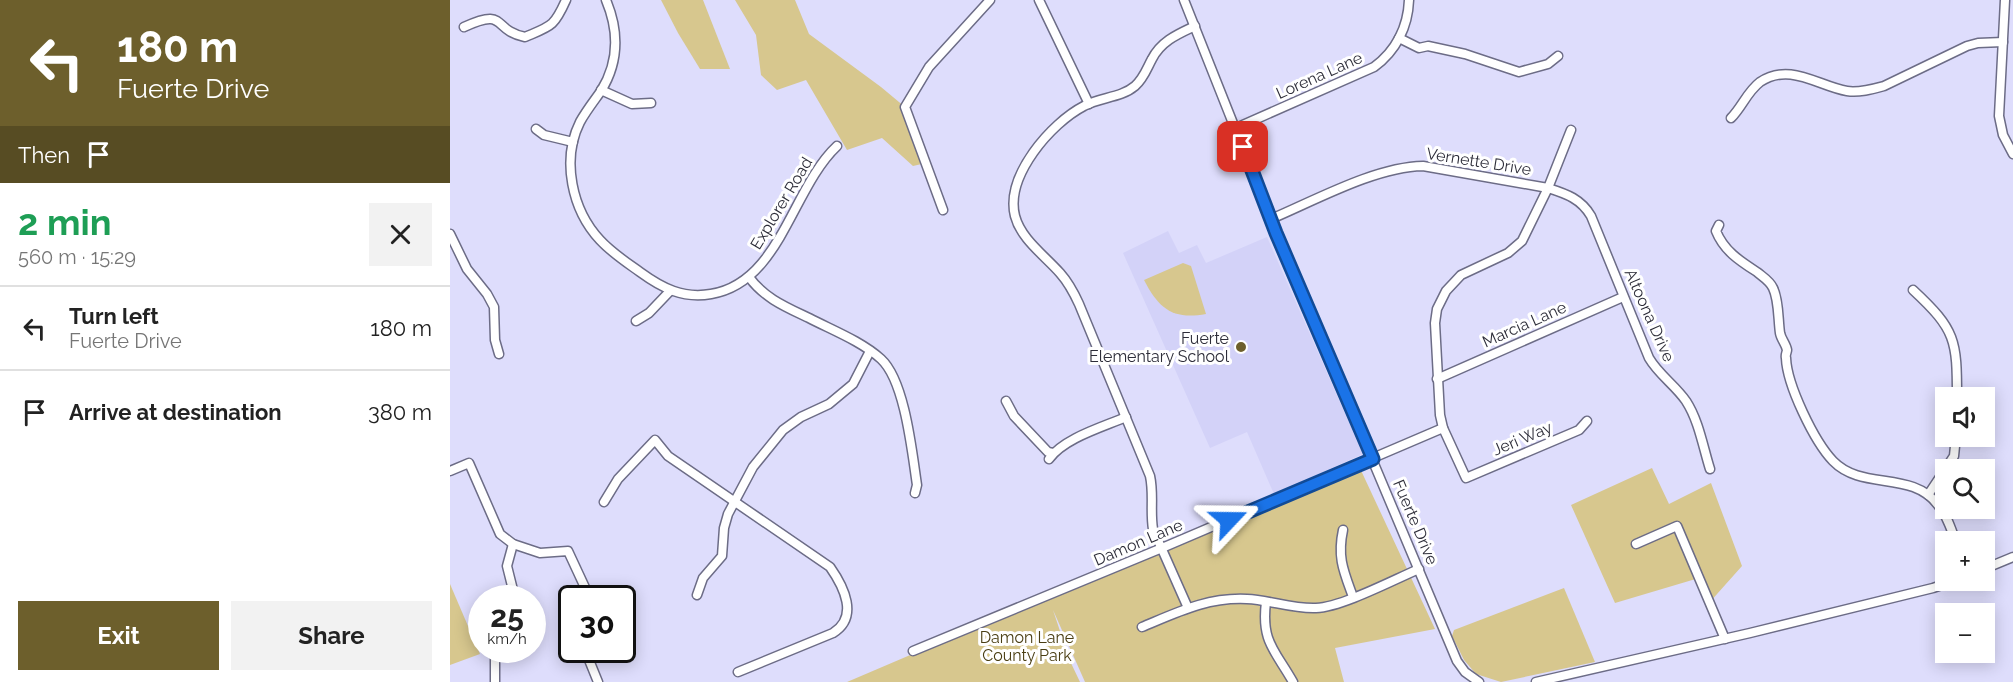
<!DOCTYPE html>
<html lang="en">
<head>
<meta charset="utf-8">
<style>
  body { margin:0; font-family:Raleway,sans-serif; background:#f2f2f2; color:#222; height:100vh; display:flex; flex-direction:column; font-size:22px; white-space:nowrap }
  * { box-sizing:border-box; margin:0 }
  p { font-size:20px; color:#767676 }
  .icon { flex:none; width:33px; height:33px; fill:none; stroke:currentColor; stroke-width:2; stroke-linecap:round; stroke-linejoin:round }
  .map { position:relative; flex:1; overflow:hidden }
  .details { display:flex; flex-direction:column; background:#fff; width:450px }
  .details>* { flex:none }
  .banner { background:#6d5f2c; color:#fff; overflow:hidden }
  .buttons { position:absolute; left:1485px; top:387px; display:grid; gap:12px }
  .buttons a { display:grid; place-items:center; width:60px; height:60px; border-radius:0px; background:#fff; box-shadow:0 3px 15px #0003; font-size:30px }
  .speed { position:absolute; left:18px; top:585px; display:flex; gap:12px; font-size:30px; font-weight:700; text-align:center }
  .speed>* { display:grid; place-content:center; width:78px; height:78px; border-radius:50%; background:#fff; box-shadow:0 3px 15px #0003; line-height:1 }
  .speed small { font-size:15px; font-weight:400 }
  .speed .limit { border:3px solid #111; border-radius:9px; background:#fff; color:#111 }
  .pin { position:absolute; display:grid; place-items:center; width:51px; height:51px; color:#fff; margin:-26px; border-radius:12px; box-shadow:0 3px 9px #0006 }
  .me { position:absolute; width:66px; margin:-33px; rotate:67deg; stroke-linejoin:round; filter:drop-shadow(0 0 4px #0008) }
  .turn { display:flex; align-items:center; gap:21px; height:126px; padding:0 18px; font-size:27px }
  .turn .icon { width:78px; height:78px; stroke-width:2.5 }
  .turn b { display:block; font-size:42px; line-height:51px }
  .then { display:flex; align-items:center; height:57px; padding:0 18px; background:#0003; gap:12px; font-size:22px }
  .round { display:grid; place-items:center; flex:none; width:63px; height:63px; border-radius:0px; background:#f2f2f2 }
  .head { display:flex; align-items:center; justify-content:space-between; height:102px; padding:0 18px }
  h1 { font-size:36px; font-weight:700; line-height:45px; color:#1e9e55 }
  .button { display:flex; gap:12px; margin-top:auto; padding:12px 18px }
  .button a { flex:1; height:69px; border-radius:0px; background:#6d5f2c; color:#fff; font-size:24px; font-weight:700; line-height:69px; text-align:center }
  .button a+a { background:#f2f2f2; color:#222 }
  ul { padding:0; list-style:none }
  li { display:flex; align-items:center; gap:18px; height:84px; padding:0 18px; border-top:2px solid #e0e0e0 }
  li div { flex:1 }
  li b { display:block; font-size:22px }
  li em { font-style:normal }
  main { display:flex; flex:1; min-height:0 }
  .map>svg:first-child { display:block }
  .built { fill:#d3d2f8 }
  .green { fill:#d7c78e }
  .lines { fill:none; stroke-linecap:round; stroke-linejoin:round }
  .minor-casing { stroke:#6c6c86; stroke-width:11 }
  .minor { stroke:#fff; stroke-width:8 }
  .route-casing { stroke:#114b97; stroke-width:15 }
  .route { stroke:#1a73e8; stroke-width:10 }
  .poi-dot { fill:#6d5f2c; stroke:#fff; stroke-width:2 }
  .labels { text-anchor:middle; stroke-width:6; stroke-linejoin:round; paint-order:stroke }
  .street-label { font-size:16px; fill:#2d2d39; stroke:#fff }
  .poi-label { font-size:16px; fill:#2d2d39; stroke:#fff; text-anchor:end }
  .park-label { font-size:16px; fill:#4a3e13; stroke:#fff }
</style>
</head>
<body>
<main>
<section class="details">
<div class="banner">
<div class="turn"><svg class="icon" aria-label="left" viewBox="0 0 24 24"><path d="M17 20v-9H6M10 6l-5 5 5 5"/></svg><div><b>180 m</b>Fuerte Drive</div></div>
<div class="then">Then<svg class="icon" aria-label="arrive" viewBox="0 0 24 24"><path d="M6 21V4h12l-3 4 3 4H6"/></svg></div>
</div>
<div class="head"><div><h1>2 min</h1><p>560 m · 15:29</p></div><a class="round"><svg class="icon" aria-label="close" viewBox="0 0 24 24"><path d="M6 6l12 12M18 6L6 18"/></svg></a></div>
<ul>
<li><svg class="icon" aria-label="left" viewBox="0 0 24 24"><path d="M17 20v-9H6M10 6l-5 5 5 5"/></svg><div><b>Turn left</b><p>Fuerte Drive</p></div><em>180 m</em></li>
<li><svg class="icon" aria-label="arrive" viewBox="0 0 24 24"><path d="M6 21V4h12l-3 4 3 4H6"/></svg><div><b>Arrive at destination</b></div><em>380 m</em></li>
</ul>
<div class="button"><a>Exit</a><a>Share</a></div>
</section>
<div class="map">
<svg width="1563" height="682" viewBox="0 0 1563 682">
  <rect width="100%" height="100%" fill="#deddfc"/>
  <!-- built -->
  <path class="built" d="M718 231 729 253 747 245 756 263 817 237 913 454 824 494 797 432 760 448 673 253Z"/>
  <!-- green -->
  <g class="green">
    <path d="M211 0H253L280 69H250L228 33Z"/>
    <path d="M285 0H345L359 34 431 87 455 107 476 163 463 166 432 138 397 150 356 80 327 90 311 75 306 35Z"/>
    <path d="M733 263 741 266 756 314C723 320 709 309 694 280Z"/>
    <path d="M908 464 985 629 885 648 894 682H635L603 610 620 661 630 682H397Z"/>
    <path d="M1202 468 1219 504 1261 483 1292 566 1259 603 1249 578 1165 603 1121 505Z"/>
    <path d="M0 584 30 654 0 665Z"/>
    <path d="M1114 588 1145 662 1051 682 1026 674 1014 660 1002 636 1004 630Z"/>
  </g>
  <g class="lines">
    <!-- minor casing -->
    <g class="minor-casing">
      <g id="minor">
        <path d="M156 0C169 31 169 62 151 91 144 101 136 111 130 122 111 160 122 210 150 240 162 253 176 262 190 272 212 288 233 299 261 294 330 283 342 188 387 146"/>
        <path d="M589 0 639 104"/>
        <path d="M734 0 821 219 1007 661 1015 672 1029 682"/>
        <path d="M1555 0 1549 116 1553 135 1563 154"/>
        <path d="M14 27C58 7 41 30 75 37 101 26 104 27 116 0"/>
        <path d="M949 38 969 48 978 46 1015 54 1069 72 1098 64 1108 56"/>
        <path d="M151 90 182 104 201 103"/>
        <path d="M1281 118C1292 107 1297 92 1310 82 1340 62 1368 86 1397 91 1409 93 1423 89 1434 86L1517 46 1528 43 1553 42"/>
        <path d="M786 128 924 67C946 51 958 27 959 0"/>
        <path d="M86 129 94 135 123 142"/>
        <path d="M1121 130 1098 188 1072 241 1058 253 1011 275 996 291 987 309 985 323 990 415 993 428 1016 478 1129 430 1137 421"/>
        <path d="M493 210 455 107 479 67 540 0"/>
        <path d="M821 219C866 200 925 167 973 166L1098 188C1117 194 1131 199 1141 216L1199 358C1209 375 1225 385 1236 401 1249 421 1253 447 1260 469"/>
        <path d="M1269 225 1266 231C1274 251 1290 261 1307 272 1313 277 1320 281 1323 288 1329 300 1328 319 1330 333 1331 339 1336 344 1337 350 1337 352 1335 355 1336 358 1337 385 1364 441 1383 461 1412 491 1462 470 1488 505 1497 515 1501 529 1506 542"/>
        <path d="M0 234 17 269 37 294 44 307 45 340 49 354"/>
        <path d="M299 277C314 298 336 307 359 318 382 330 411 341 431 359 455 381 462 452 467 485L465 493"/>
        <path d="M1463 290C1506 330 1507 340 1507 398"/>
        <path d="M186 321 199 313 220 291"/>
        <path d="M987 379 1173 297"/>
        <path d="M556 401 564 416 598 452 603 453"/>
        <path d="M599 459C614 438 653 427 676 417"/>
        <path d="M0 471 19 463 50 534 63 544 90 553 118 551 138 594 137 598"/>
        <path d="M1478 495 1504 456 1506 436"/>
        <path d="M154 502 168 479 205 440 218 456 380 567C394 587 409 617 383 633L288 672"/>
        <path d="M893 530C887 558 894 572 903 597"/>
        <path d="M63 544 57 566 65 598"/>
        <path d="M1186 544 1227 526 1275 639"/>
        <path d="M1534 569 1563 557"/>
        <path d="M247 595 253 578 272 556 274 528 278 514 303 467 333 430 351 417 379 404 403 384 420 351"/>
        <path d="M816 602C811 642 825 650 843 682"/>
        <path d="M738 608 703 529C700 511 704 494 700 476L629 304C624 293 618 282 610 273 594 255 571 239 565 216 555 176 601 123 634 106 650 97 671 98 685 86 694 78 697 68 702 59 711 41 728 34 745 26"/>
        <path d="M692 627C728 612 758 597 797 599 820 600 842 609 866 608 892 607 943 580 969 569"/>
        <path d="M45 650V682"/>
        <path d="M135 650 148 682"/>
        <path d="M463 651 712 548 993 428"/>
        <path d="M1086 682 1300 633 1483 588 1506 580"/>
      </g>
    </g>
    <!-- minor -->
    <use href="#minor" class="minor"/>
  </g>
  <g class="lines">
    <!-- route casing -->
    <g class="route-casing">
      <path id="route" d="M779 520 923 459 826 233 793 147"/>
    </g>
    <!-- route -->
    <use href="#route" class="route"/>
  </g>
  <!-- markers -->
  <circle class="poi-dot" cx="791" cy="347" r="6"/>
  <g class="labels">
    <!-- street labels -->
    <g class="street-label">
      <text transform="translate(869 75) rotate(-24)" y="6">Lorena Lane</text>
      <text transform="translate(1029 161) rotate(9)" y="6">Vernette Drive</text>
      <text transform="translate(331 203) rotate(-59)" y="6">Explorer Road</text>
      <text transform="translate(1200 315) rotate(66)" y="6">Altoona Drive</text>
      <text transform="translate(1074 324) rotate(-24)" y="6">Marcia Lane</text>
      <text transform="translate(1072 438) rotate(-23)" y="6">Jeri Way</text>
      <text transform="translate(966 522) rotate(67)" y="6">Fuerte Drive</text>
      <text transform="translate(688 542) rotate(-23)" y="6">Damon Lane</text>
    </g>
    <!-- poi labels -->
    <g class="poi-label">
      <text x="779" y="344">Fuerte<tspan x="779" dy="18">Elementary School</tspan></text>
    </g>
    <!-- park labels -->
    <g class="park-label">
      <text x="577" y="643">Damon Lane<tspan x="577" dy="18">County Park</tspan></text>
    </g>
  </g>
</svg>
<div class="buttons">
<a><svg class="icon" aria-label="sound" viewBox="0 0 24 24"><path d="M4 9h4l5-4v14l-5-4H4zM17 9q2 3 0 6"/></svg></a>
<a><svg class="icon" aria-label="search" viewBox="0 0 24 24"><circle cx="10" cy="10" r="6"/><path d="M15 15l6 6"/></svg></a>
<a>+</a>
<a>−</a>
</div>
<div class="speed"><div>25<small>km/h</small></div><div class="limit">30</div></div>
<div class="pin" style="left:793px;top:147px;background:#d93025"><svg class="icon" aria-label="arrive" viewBox="0 0 24 24"><path d="M6 21V4h12l-3 4 3 4H6"/></svg></div>
<svg class="me" style="left:779px;top:520px" viewBox="-20 -20 40 40"><path d="M0-17L14 15 0 8-14 15z" fill="#1a73e8" stroke="#fff" stroke-width="4"/></svg>
</div>
</main>
</body>
</html>
